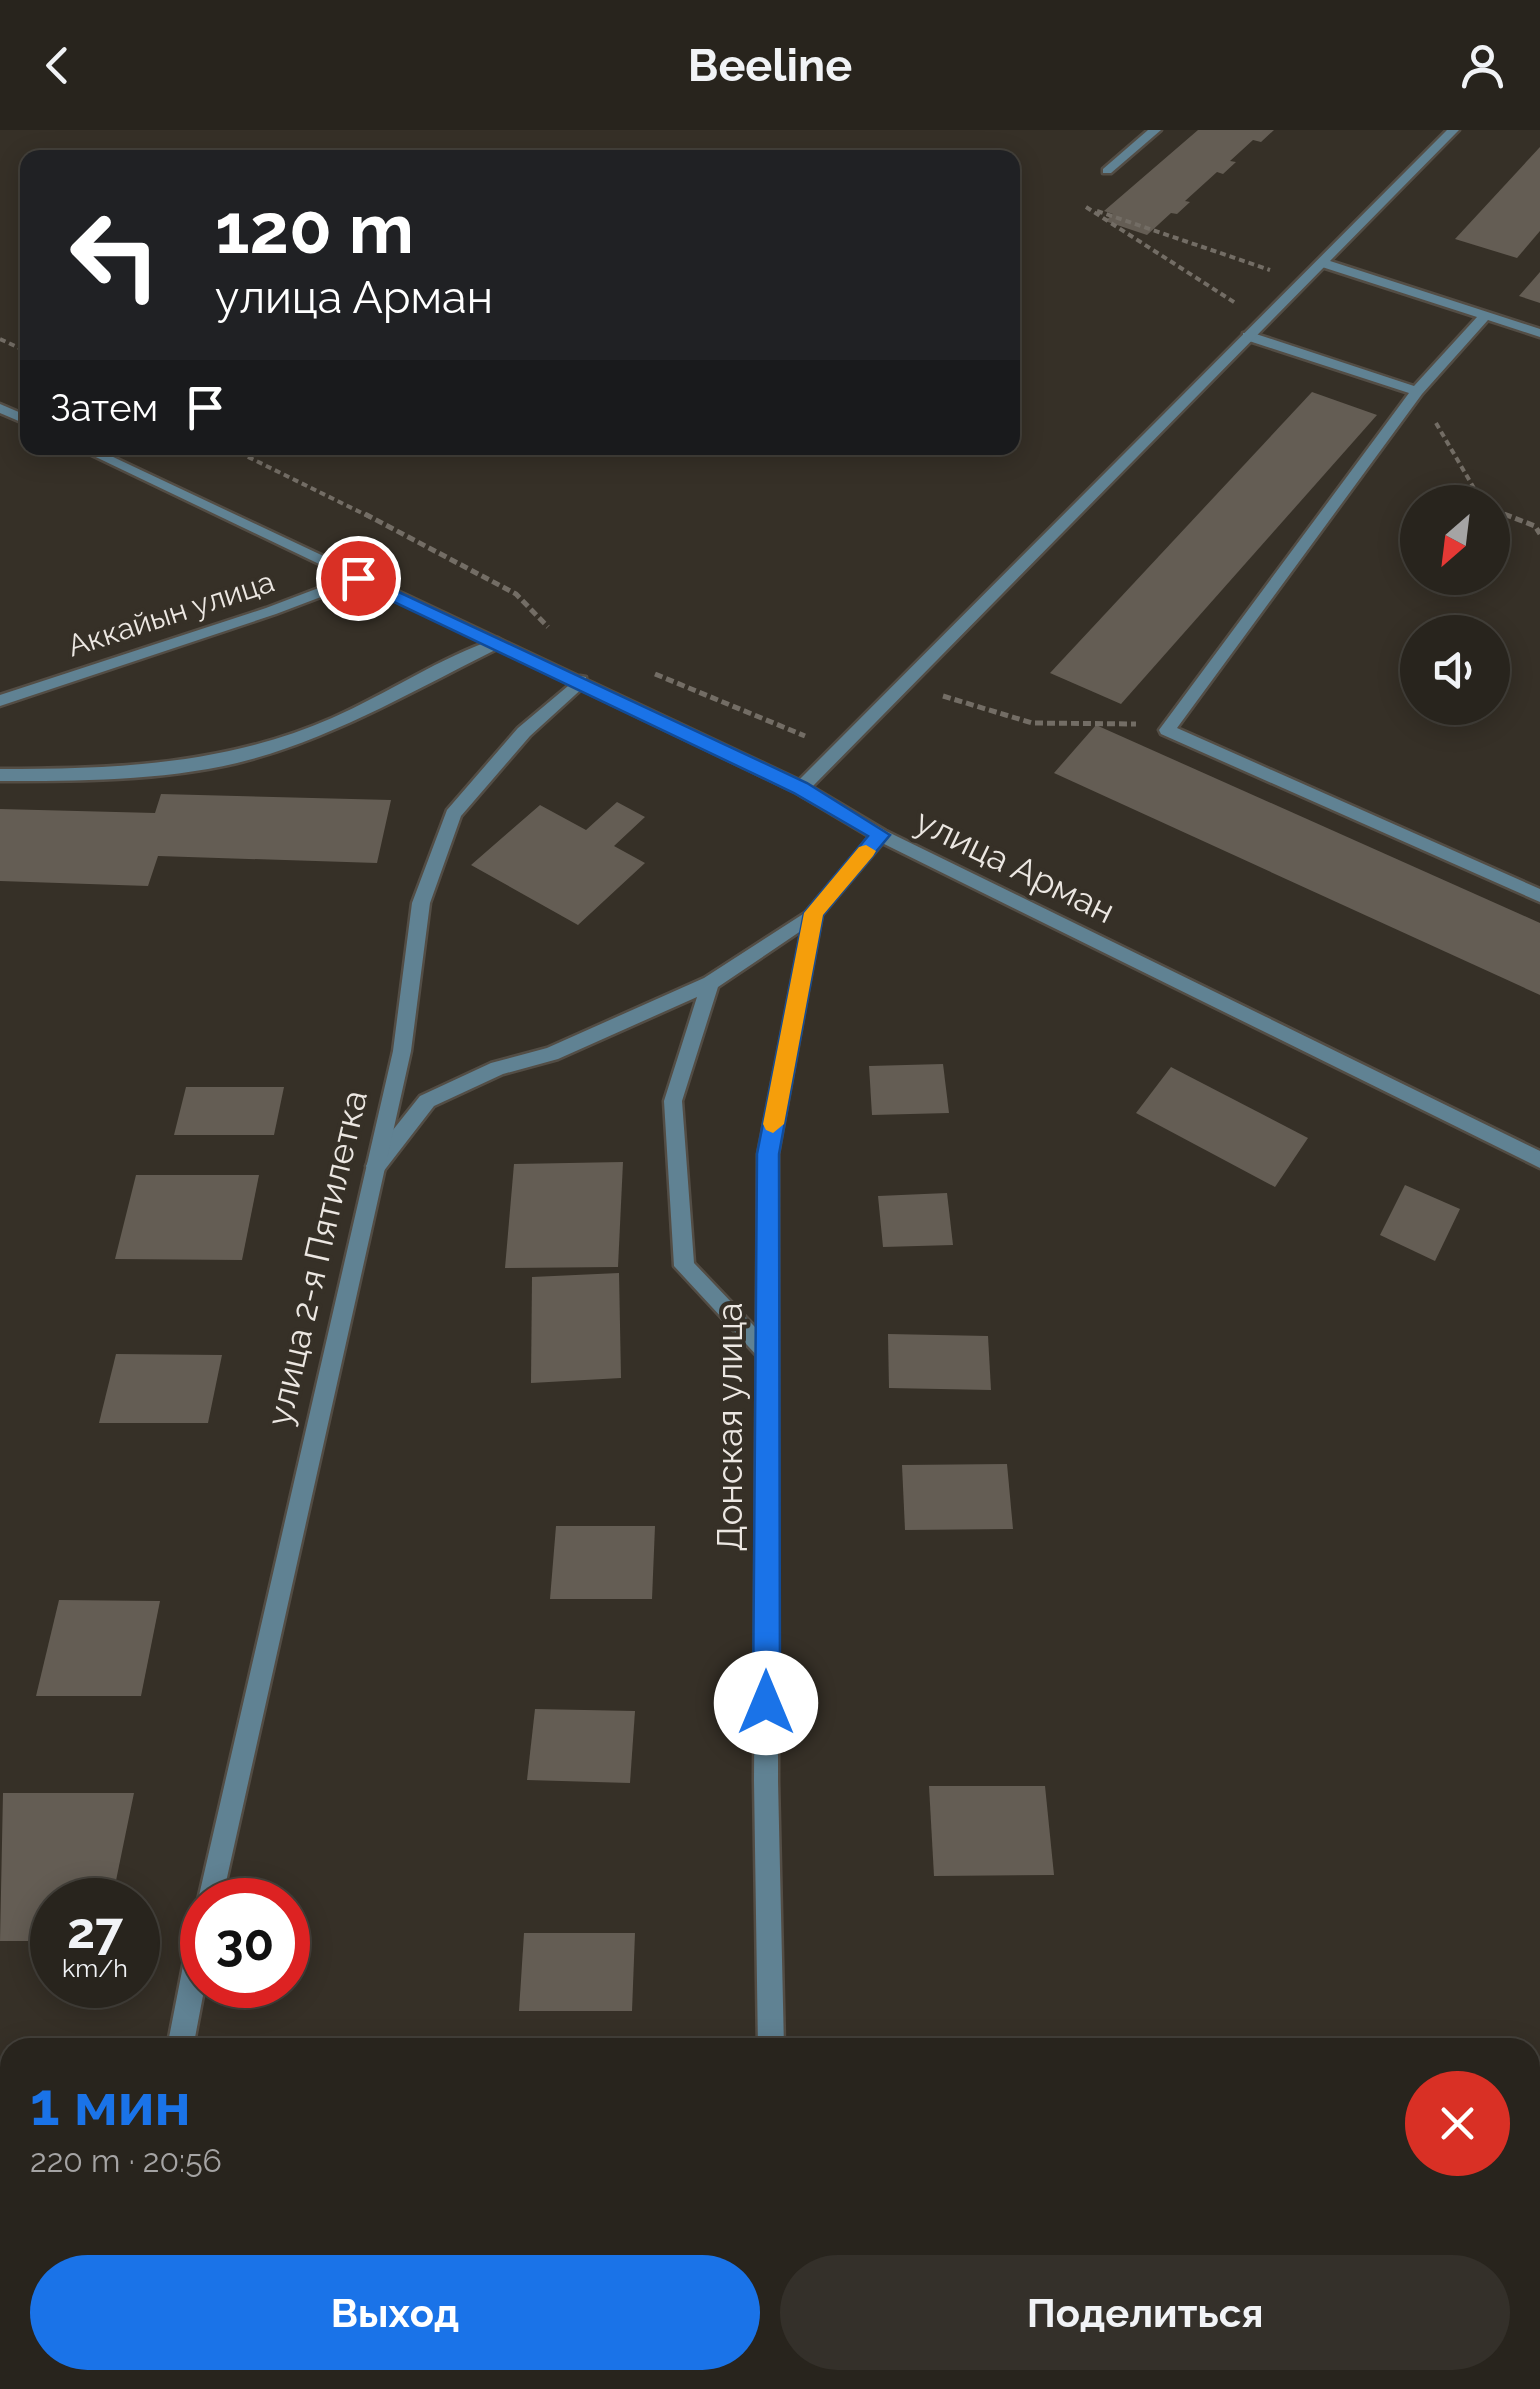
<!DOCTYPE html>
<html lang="ru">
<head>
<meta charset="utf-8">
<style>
  body { margin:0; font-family:Raleway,sans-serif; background:#34302a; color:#f1f3f6; height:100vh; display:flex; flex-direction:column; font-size:38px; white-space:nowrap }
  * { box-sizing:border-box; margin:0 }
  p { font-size:32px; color:#a5a4a4 }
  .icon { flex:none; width:55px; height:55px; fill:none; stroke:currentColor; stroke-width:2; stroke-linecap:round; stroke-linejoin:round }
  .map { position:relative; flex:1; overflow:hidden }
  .sheet { position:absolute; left:0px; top:1908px; width:1540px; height:352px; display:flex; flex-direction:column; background:#28241d; border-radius:30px 30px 0 0; box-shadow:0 5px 25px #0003,0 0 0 2px #44413b }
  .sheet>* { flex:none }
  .guide { position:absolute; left:20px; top:20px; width:1000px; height:305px; border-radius:20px; box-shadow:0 5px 25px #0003,0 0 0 2px #44413b; background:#202124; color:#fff; overflow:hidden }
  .needle { width:65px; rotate:208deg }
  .buttons { position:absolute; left:1400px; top:355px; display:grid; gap:20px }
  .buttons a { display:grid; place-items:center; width:110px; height:110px; border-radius:50%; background:#28241d; box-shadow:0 5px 25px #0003,0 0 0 2px #44413b; font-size:50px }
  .speed { position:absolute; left:30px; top:1748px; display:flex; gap:20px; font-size:50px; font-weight:700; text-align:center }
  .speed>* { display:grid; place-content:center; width:130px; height:130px; border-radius:50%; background:#28241d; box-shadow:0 5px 25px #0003,0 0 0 2px #44413b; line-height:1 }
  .speed small { font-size:25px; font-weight:400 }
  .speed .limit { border:15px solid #d22; background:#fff; color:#111 }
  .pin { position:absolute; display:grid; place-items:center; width:85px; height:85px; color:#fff; margin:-42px; border:5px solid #fff; border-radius:50%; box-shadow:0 2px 10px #0007 }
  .me { position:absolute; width:110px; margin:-55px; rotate:0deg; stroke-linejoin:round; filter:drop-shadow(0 0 8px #0008) }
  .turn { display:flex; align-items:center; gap:35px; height:210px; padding:0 30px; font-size:45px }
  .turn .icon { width:130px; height:130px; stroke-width:2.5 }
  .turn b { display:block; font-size:70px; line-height:85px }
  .then { display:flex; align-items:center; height:95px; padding:0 30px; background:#0003; gap:20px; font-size:38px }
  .round { display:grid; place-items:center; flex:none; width:105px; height:105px; border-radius:52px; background:#34302a }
  .overview { display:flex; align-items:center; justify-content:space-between; height:170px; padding:0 30px }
  h1 { font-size:60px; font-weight:700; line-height:75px; color:#1a73e8 }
  .button { display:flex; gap:20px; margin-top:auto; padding:20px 30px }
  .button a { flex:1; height:115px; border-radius:60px; background:#1a73e8; color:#fff; font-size:40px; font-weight:700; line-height:115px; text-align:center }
  .button a+a { background:#34302a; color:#f1f3f6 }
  header { display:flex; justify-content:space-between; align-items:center; height:130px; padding:0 30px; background:#28241d; font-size:45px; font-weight:700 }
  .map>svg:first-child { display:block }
  .building { fill:#645d54 }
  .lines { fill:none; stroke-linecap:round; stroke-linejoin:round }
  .service-casing { stroke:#534d45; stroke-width:5 }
  .minor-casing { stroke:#534d45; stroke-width:5 }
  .tertiary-casing { stroke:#534d45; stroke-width:5 }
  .path-far1 { stroke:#736d65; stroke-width:4; stroke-dasharray:6 4; stroke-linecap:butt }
  .path { stroke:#736d65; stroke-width:5; stroke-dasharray:8 4; stroke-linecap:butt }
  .service { fill:#608293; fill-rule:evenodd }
  .minor { fill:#608293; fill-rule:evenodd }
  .tertiary { fill:#608293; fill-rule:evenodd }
  .route { fill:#1a73e8; stroke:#114b97; stroke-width:2.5 }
  .slow { fill:#f59e0b }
  .labels { text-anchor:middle; stroke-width:8; stroke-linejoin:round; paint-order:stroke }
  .far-street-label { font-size:30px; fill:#ece7e2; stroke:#363027 }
  .street-label { font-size:35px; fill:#ece7e2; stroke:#363027 }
</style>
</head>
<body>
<header><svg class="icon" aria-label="back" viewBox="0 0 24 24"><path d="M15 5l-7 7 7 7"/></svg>Beeline<svg class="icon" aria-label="person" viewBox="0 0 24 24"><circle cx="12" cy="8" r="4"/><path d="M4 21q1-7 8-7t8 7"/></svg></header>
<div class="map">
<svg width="1540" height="2259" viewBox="0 0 1540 2259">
  <rect width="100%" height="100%" fill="#363027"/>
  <!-- building -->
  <g class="building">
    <path d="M1198 0H1274L1261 12 1253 10 1230 31 1236 32 1223 44 1217 42 1185 71 1190 72 1177 84 1171 83 1147 105 1105 91 1113 84 1104 81Z"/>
    <path d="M1540 17V101L1517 128 1455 109Z"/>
    <path d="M1540 142V173L1519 166Z"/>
    <path d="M1312 262 1377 285 1121 574 1050 543Z"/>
    <path d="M1096 595 1540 793V865L1054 643Z"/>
    <path d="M161 664 391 670 377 733 158 726 148 756 0 751V679L155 683Z"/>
    <path d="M617 672 645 687 614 716 645 733 578 795 471 735 540 675 586 700Z"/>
    <path d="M943 934 949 983 872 985 869 936Z"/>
    <path d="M1171 937 1308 1008 1275 1057 1136 983Z"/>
    <path d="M186 957H284L274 1005H174Z"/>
    <path d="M623 1032 618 1137 505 1138 514 1034Z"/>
    <path d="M136 1045H259L242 1130 115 1129Z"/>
    <path d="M1405 1055 1460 1079 1435 1131 1380 1105Z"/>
    <path d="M947 1063 953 1115 883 1117 878 1066Z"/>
    <path d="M619 1143 621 1248 531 1253 532 1147Z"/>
    <path d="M888 1204 988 1206 991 1260 889 1258Z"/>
    <path d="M116 1224 222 1225 208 1293H99Z"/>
    <path d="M1007 1334 1013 1399 905 1400 902 1335Z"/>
    <path d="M556 1396H655L652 1469H550Z"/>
    <path d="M59 1470 160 1471 141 1566H36Z"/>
    <path d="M535 1579 635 1581 630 1653 527 1650Z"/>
    <path d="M929 1656H1045L1054 1745 934 1746Z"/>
    <path d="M3 1663H134L112 1770H52V1811H0Z"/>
    <path d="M524 1803H635L632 1881H519Z"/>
    <path d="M939 1909 1047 1912V1918H940Z"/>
    <path d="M0 2033H10V2135L2 2174Z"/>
    <path d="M1530 2155 1540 2162V2259H1518L1505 2250H1530Z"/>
  </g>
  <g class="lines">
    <!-- service casing -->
    <g class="service-casing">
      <g id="service">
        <path d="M1148 0H1161L1111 43H1103V39Z"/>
        <path d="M1319 130H1327L1540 199V207L1488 190 1422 264 1177 598 1540 759V772L1161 604 1159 600 1409 263 1243 209V203H1253L1414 256 1477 187 1319 136Z"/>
        <path d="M498 508 506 513 503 516C416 559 331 610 237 633 160 651 79 651 0 651V639C115 639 225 635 332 588 387 564 440 527 498 508Z"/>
        <path d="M814 777 820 778 823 783 820 788 718 857 682 971 694 1133 774 1217 777 1223 774 1229 767 1232 760 1229 674 1136 664 971 697 867 558 929 503 944 434 976 383 1042H369L366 1036 369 1030 420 966 491 933 547 918 704 848Z"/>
      </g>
    </g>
    <!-- minor casing -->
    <g class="minor-casing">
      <g id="minor">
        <path d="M358 443 363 445V451L276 484 0 576V565L266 478Z"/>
        <path d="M580 546 586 547V555L530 606 461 686 430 773 411 921 222 1770H202V1779L198 1770 393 921 412 773 447 680 518 598Z"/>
        <path d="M880 699 888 705 886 709 822 785 778 1024V1651L784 1918H758L754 1651 758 1024 805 783 874 701Z"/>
        <path d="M202 1792V1855H205L193 1918H167L189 1805 193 1796Z"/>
        <path d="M115 2250H143L141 2259H113Z"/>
        <rect x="762" y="2250" width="28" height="9"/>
      </g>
    </g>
    <!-- tertiary casing -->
    <g class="tertiary-casing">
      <g id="tertiary">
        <path d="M1447 0H1459L812 657 886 701 1540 1021V1038L874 709 795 662 77 318H94L799 650Z"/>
        <path d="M0 274 28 286V295L0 283Z"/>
      </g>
    </g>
    <!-- path-far1 -->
    <g class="path-far1">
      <path d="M1086 77 1237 174"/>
      <path d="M1097 81 1270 140"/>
      <path d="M0 209 28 222"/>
      <path d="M1436 293 1482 372"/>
      <path d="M230 318 370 387"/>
      <path d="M1492 380 1510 387"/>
    </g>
    <!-- path -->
    <g class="path">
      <path d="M365 384 516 464 548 497"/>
      <path d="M1504 384 1535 396 1540 404"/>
      <path d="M655 544 805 606"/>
      <path d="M943 566 1032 593 1136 594"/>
    </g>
    <!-- service -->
    <use href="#service" class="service"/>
    <!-- minor -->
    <use href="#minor" class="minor"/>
    <!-- tertiary -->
    <use href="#tertiary" class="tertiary"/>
  </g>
  <!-- route -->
  <path class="route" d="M358 443 807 653 890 705 823 785 779 1024 780 1573 776 1582 766 1586 757 1582 753 1573 757 1024 804 783 868 706 794 663 352 452 350 448Z"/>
  <!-- slow -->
  <path class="slow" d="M866 715 876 721 873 726 823 785 784 994 773 1003 766 1000 763 994 804 783 859 717Z"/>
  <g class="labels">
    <!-- far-street labels -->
    <g class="far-street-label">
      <text transform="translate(171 484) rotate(-18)" y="10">Аккайын улица</text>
    </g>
    <!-- street labels -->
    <g class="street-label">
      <text transform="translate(1015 736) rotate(26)" y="12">улица Арман</text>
      <text transform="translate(317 1128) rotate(-77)" y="12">улица 2-я Пятилетка</text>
      <text transform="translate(730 1297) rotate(-90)" y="12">Донская улица</text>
    </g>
  </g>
</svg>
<div class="buttons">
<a><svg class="needle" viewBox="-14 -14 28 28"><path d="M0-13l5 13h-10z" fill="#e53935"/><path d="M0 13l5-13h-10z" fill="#a5a4a4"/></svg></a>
<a><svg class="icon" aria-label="sound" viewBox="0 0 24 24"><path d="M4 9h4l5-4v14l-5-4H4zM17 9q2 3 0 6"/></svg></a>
</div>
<div class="speed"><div>27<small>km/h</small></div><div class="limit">30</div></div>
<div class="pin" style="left:358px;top:448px;background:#d93025"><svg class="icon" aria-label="arrive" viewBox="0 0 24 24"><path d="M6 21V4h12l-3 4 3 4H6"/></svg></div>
<svg class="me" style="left:766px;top:1573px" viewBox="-20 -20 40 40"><circle r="19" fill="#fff"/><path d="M0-13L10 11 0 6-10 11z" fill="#1a73e8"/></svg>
<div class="guide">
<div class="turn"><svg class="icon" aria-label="left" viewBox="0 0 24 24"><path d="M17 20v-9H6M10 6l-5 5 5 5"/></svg><div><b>120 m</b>улица Арман</div></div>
<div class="then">Затем<svg class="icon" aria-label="arrive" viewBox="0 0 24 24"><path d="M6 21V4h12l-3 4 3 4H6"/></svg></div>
</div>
<section class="sheet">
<div class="overview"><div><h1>1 мин</h1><p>220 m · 20:56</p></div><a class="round" style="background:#d93025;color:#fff"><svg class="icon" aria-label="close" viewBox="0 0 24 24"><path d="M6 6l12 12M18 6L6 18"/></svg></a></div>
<div class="button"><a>Выход</a><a>Поделиться</a></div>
</section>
</div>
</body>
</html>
